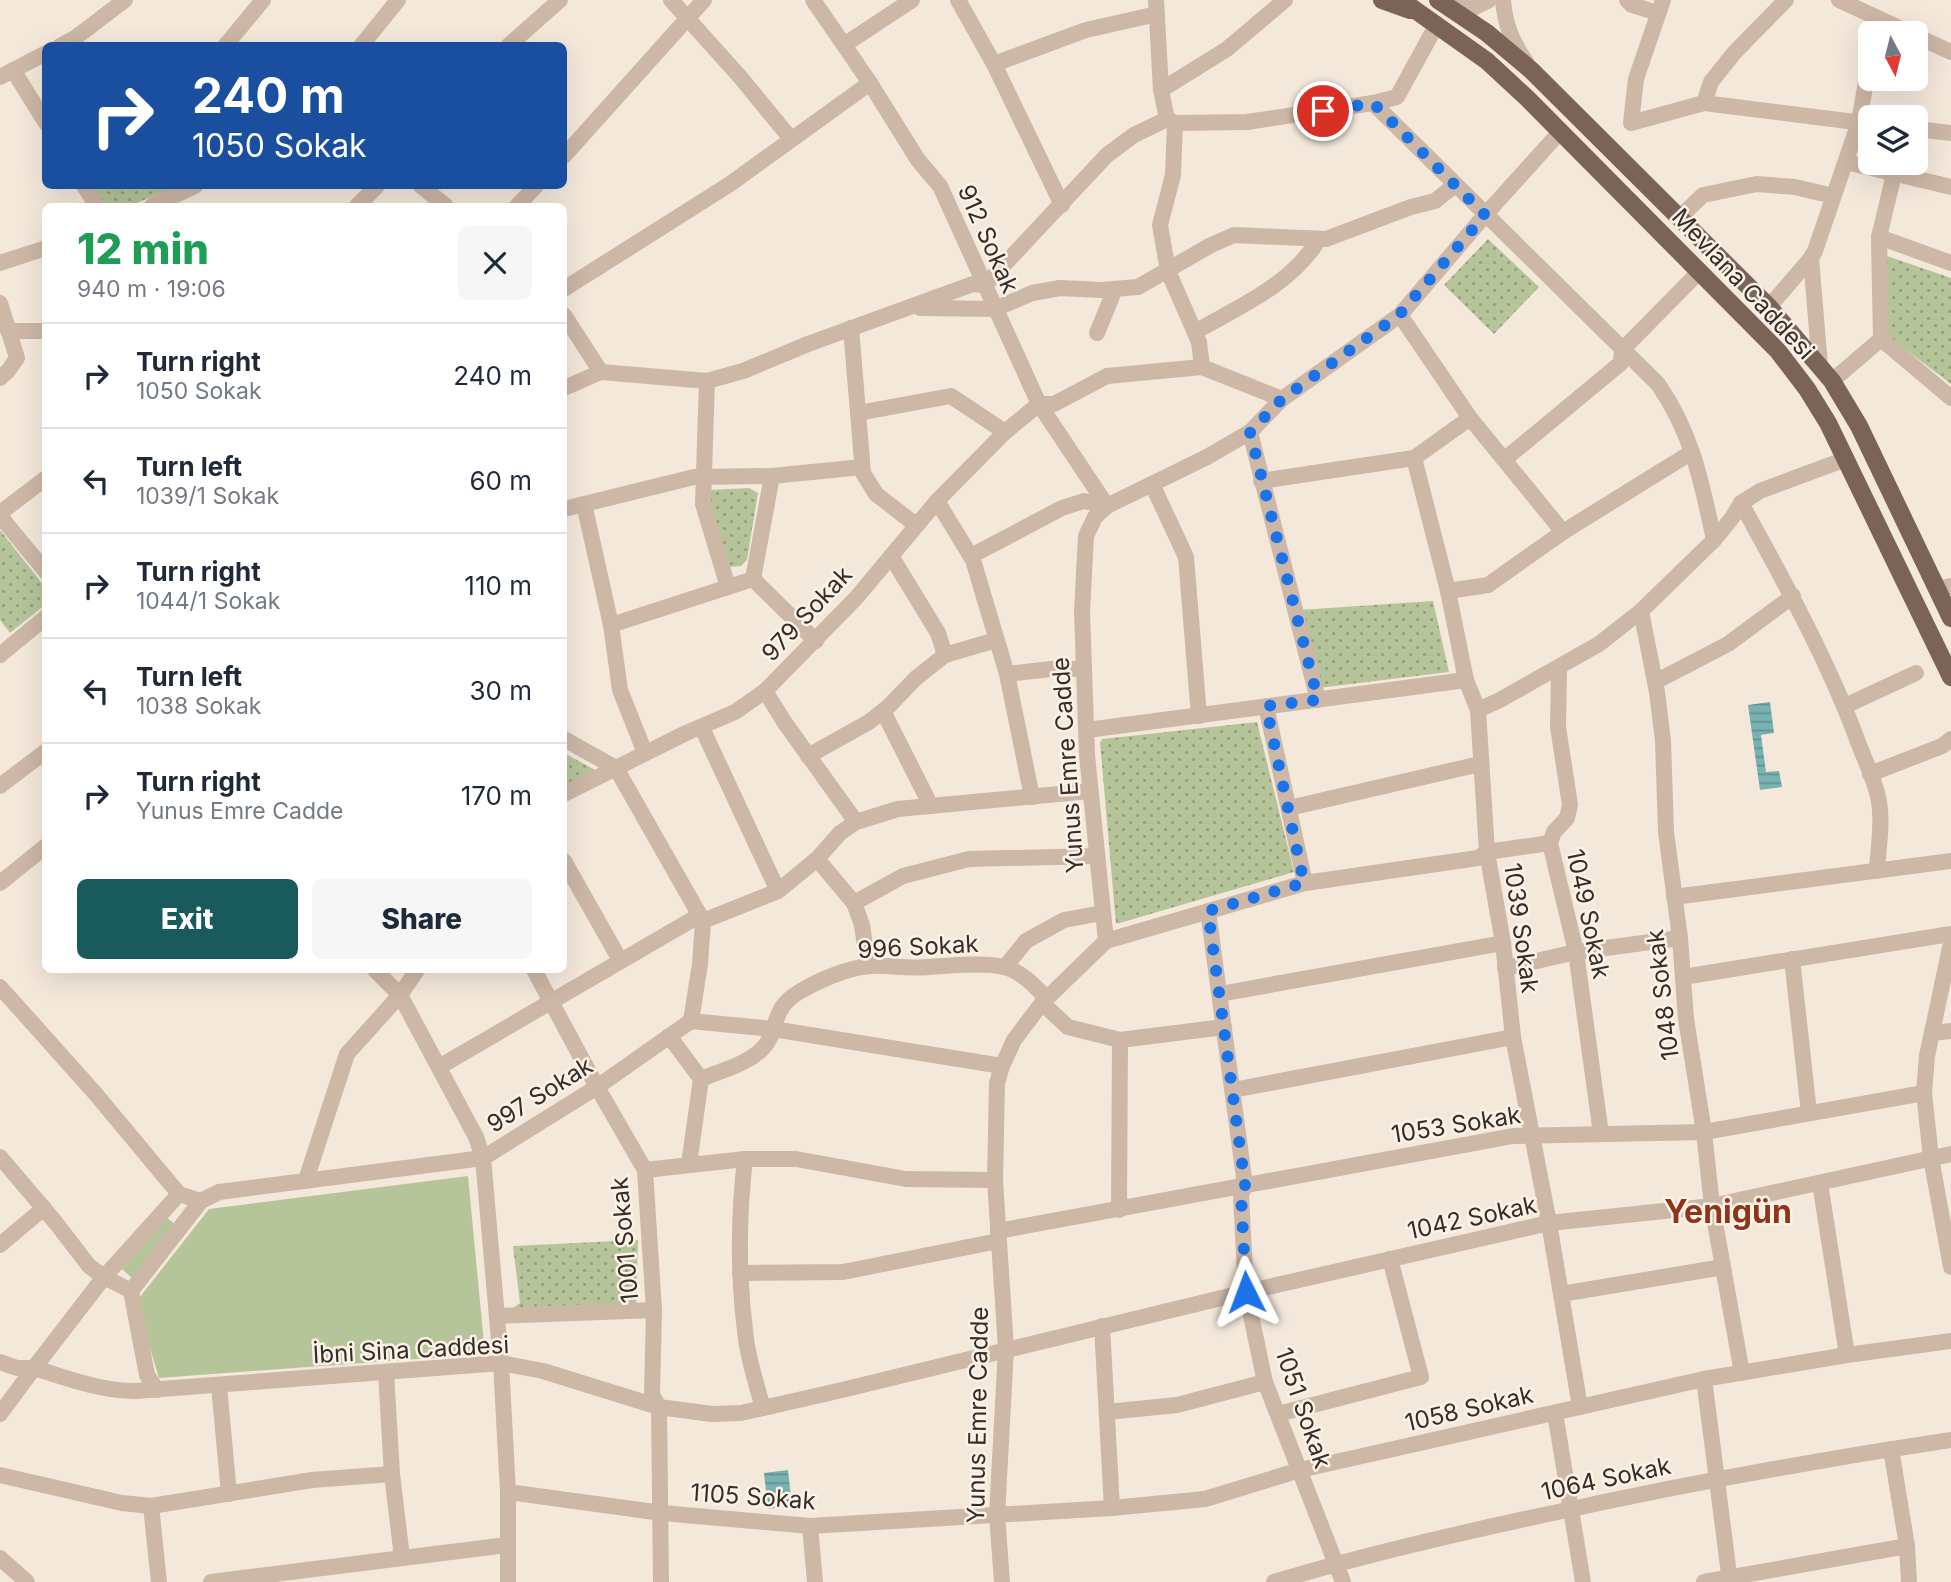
<!DOCTYPE html>
<html lang="en">
<head>
<meta charset="utf-8">
<style>
  body { margin:0; font-family:Inter,sans-serif; background:#f6f6f7; color:#1f2937; height:100vh; display:flex; flex-direction:column; font-size:26px; white-space:nowrap }
  * { box-sizing:border-box; margin:0 }
  p { font-size:23px; color:#747a83 }
  .icon { flex:none; width:38px; height:38px; fill:none; stroke:currentColor; stroke-width:2; stroke-linecap:round; stroke-linejoin:round }
  .map { position:relative; flex:1; overflow:hidden }
  .drawer { position:absolute; left:42px; top:203px; width:525px; height:770px; display:flex; flex-direction:column; background:#fff; border-radius:10px; box-shadow:0 7px 28px #0002 }
  .drawer>* { flex:none }
  .hud { position:absolute; left:42px; top:42px; width:525px; height:147px; border-radius:10px; box-shadow:0 7px 28px #0002; background:#1a4fa0; color:#fff; overflow:hidden }
  .needle { width:46px; rotate:173deg }
  .controls { position:absolute; left:1858px; top:21px; display:grid; gap:14px }
  .controls a { display:grid; place-items:center; width:70px; height:70px; border-radius:10px; background:#fff; box-shadow:0 7px 28px #0002; font-size:35px }
  .pin { position:absolute; display:grid; place-items:center; width:60px; height:60px; color:#fff; margin:-30px; border:4px solid #fff; border-radius:50%; box-shadow:0 2px 7px #0007 }
  .me { position:absolute; width:77px; margin:-38px; rotate:357deg; stroke-linejoin:round; filter:drop-shadow(0 0 5px #0008) }
  .turn { display:flex; align-items:center; gap:24px; height:147px; padding:0 35px; font-size:32px }
  .turn .icon { width:91px; height:91px; stroke-width:2.5 }
  .turn b { display:block; font-size:49px; line-height:60px }
  .round { display:grid; place-items:center; flex:none; width:74px; height:74px; border-radius:10px; background:#f6f6f7 }
  .summary { display:flex; align-items:center; justify-content:space-between; height:119px; padding:0 35px }
  h1 { font-size:42px; font-weight:800; line-height:52px; color:#1e9e55 }
  .action { display:flex; gap:14px; margin-top:auto; padding:14px 35px }
  .action a { flex:1; height:80px; border-radius:10px; background:#195a5d; color:#fff; font-size:28px; font-weight:800; line-height:80px; text-align:center }
  .action a+a { background:#f6f6f7; color:#1f2937 }
  ul { padding:0; list-style:none }
  li { display:flex; align-items:center; gap:21px; height:105px; padding:0 35px; border-top:2px solid #e0e1e3 }
  li div { flex:1 }
  li b { display:block; font-size:26px }
  li em { font-style:normal }
  .map>svg:first-child { display:block }
  .green { fill:#b6c49a }
  .park { fill:url(#park-dots) }
  .water { fill:url(#water-rules) }
  .lines { fill:none; stroke-linecap:round; stroke-linejoin:round }
  .minor { stroke:#cdb7a6; stroke-width:16 }
  .major { stroke:#7b6357; stroke-width:18 }
  .route { stroke:#1a73e8; stroke-width:12; stroke-dasharray:0 21.6 }
  .labels { text-anchor:middle; stroke-width:5; stroke-linejoin:round; paint-order:stroke }
  .street-label { font-size:24px; fill:#382c27; stroke:#fbf2e8 }
  .district-label { font-size:32px; font-weight:bold; fill:#8e341a; stroke:#fbf2e8 }
</style>
</head>
<body>
<div class="map">
<svg width="1951" height="1582" viewBox="0 0 1951 1582">
  <defs>
    <pattern id="park-dots" width="8" height="8" patternUnits="userSpaceOnUse" patternTransform="scale(1.75)"><rect width="8" height="8" fill="#b6c49a"/><path d="M2 2h.1M6 6h.1" fill="none" stroke="#959f7e" stroke-width="1.8" stroke-linecap="round"/></pattern>
    <pattern id="water-rules" width="6" height="5" patternUnits="userSpaceOnUse" patternTransform="scale(1.75)"><rect width="6" height="5" fill="#78b2b3"/><path d="M0 2.5h6" fill="none" stroke="#639192"/></pattern>
  </defs>
  <rect width="100%" height="100%" fill="#f4e8db"/>
  <!-- green -->
  <g class="green">
    <path d="M468 1176 485 1354 159 1378 136 1302 209 1209Z"/>
    <path d="M166 1217 177 1226 132 1278 122 1269Z"/>
  </g>
  <!-- park -->
  <g class="park">
    <path d="M93 186H166L169 190 129 206H106Z"/>
    <path d="M1488 239 1539 287 1494 334 1444 285Z"/>
    <path d="M1884 255 1951 278V384L1884 333Z"/>
    <path d="M749 488 758 493 747 560 741 566 727 567 710 504 709 490Z"/>
    <path d="M0 530 45 587V605L10 633 0 620Z"/>
    <path d="M1433 601 1449 672 1318 688 1299 610Z"/>
    <path d="M1257 722 1294 872 1116 924 1100 742 1103 739Z"/>
    <path d="M564 753 601 773 564 791Z"/>
    <path d="M638 1240 636 1307 509 1311 520 1303 513 1246Z"/>
  </g>
  <!-- water -->
  <g class="water">
    <path d="M1770 702 1774 733 1761 735 1766 772 1779 771 1782 787 1760 790 1748 705Z"/>
    <path d="M788 1470 792 1506 768 1509 764 1473Z"/>
  </g>
  <g class="lines">
    <!-- minor -->
    <g class="minor">
      <path d="M671 0 741 78 791 139"/>
      <path d="M813 0 870 83 918 160 940 186 1039 404 1107 506"/>
      <path d="M958 0 994 64 1062 205"/>
      <path d="M1156 0 1161 90 1167 119 1175 123 1173 175 1160 225 1168 271 1199 342 1202 367"/>
      <path d="M1503 0C1505 25 1512 41 1526 62"/>
      <path d="M1627 0 1632 5 1657 13"/>
      <path d="M1663 0 1636 79 1631 123 1704 103 1871 124"/>
      <path d="M1839 0 1910 33"/>
      <path d="M1449 3 1471 9 1489 0"/>
      <path d="M1916 36 1951 52"/>
      <path d="M844 45 912 0"/>
      <path d="M60 46 75 38 125 0"/>
      <path d="M225 46 263 0"/>
      <path d="M361 46 398 0"/>
      <path d="M508 46 560 0"/>
      <path d="M994 64 1086 30 1157 14"/>
      <path d="M13 70 46 123"/>
      <path d="M0 77 46 53"/>
      <path d="M1161 90 1227 49 1285 0"/>
      <path d="M1373 103 1658 384C1692 433 1702 483 1714 540"/>
      <path d="M1704 103 1711 82 1734 53 1786 0"/>
      <path d="M1175 123 1247 122 1373 103 1397 97 1437 24"/>
      <path d="M1916 129 1951 133"/>
      <path d="M564 156 704 0"/>
      <path d="M1846 162 1951 187"/>
      <path d="M84 186 97 206"/>
      <path d="M421 186 446 206"/>
      <path d="M152 206 195 186"/>
      <path d="M357 206 377 186"/>
      <path d="M517 206 536 186"/>
      <path d="M1680 217 1703 195 1757 184 1795 187 1833 196"/>
      <path d="M1879 237 1951 263"/>
      <path d="M1811 258 1820 366"/>
      <path d="M0 263 46 248"/>
      <path d="M564 289 730 184 870 83"/>
      <path d="M0 303 17 358 8 371 0 378"/>
      <path d="M1769 307 1811 258 1815 251 1859 122 1871 53"/>
      <path d="M920 308 995 309 1032 293 1060 288 1102 290 1138 287 1211 245 1234 235 1326 239 1411 207 1435 201 1455 185"/>
      <path d="M564 315 601 372"/>
      <path d="M1400 315 1470 418 1563 532"/>
      <path d="M851 328 863 473 876 494 916 525"/>
      <path d="M8 331H46"/>
      <path d="M1195 332C1240 306 1291 285 1319 239"/>
      <path d="M1097 333 1115 289"/>
      <path d="M1881 339 1879 237 1894 174"/>
      <path d="M707 381 703 504 728 587"/>
      <path d="M1832 381 1881 339 1951 398"/>
      <path d="M564 388 601 372 707 381 743 371 808 344 973 284 985 285 1107 155 1134 135 1167 119"/>
      <path d="M858 413 951 396 1005 432"/>
      <path d="M1250 432 1318 700"/>
      <path d="M1414 458 1448 591 1466 680 1478 710 1487 852 1503 943 1513 1037 1549 1223 1580 1407"/>
      <path d="M1505 459 1621 363 1622 350 1700 271"/>
      <path d="M772 476 753 579 816 641"/>
      <path d="M1261 481 1414 458 1470 418"/>
      <path d="M1152 484 1186 557 1199 716"/>
      <path d="M937 501 973 560 1007 674 1032 797"/>
      <path d="M1741 503C1784 581 1827 658 1858 742 1865 761 1876 782 1879 802 1883 824 1878 849 1877 871"/>
      <path d="M584 504 611 625 620 690 645 753"/>
      <path d="M564 509 694 477 772 476 862 467"/>
      <path d="M0 513 46 478"/>
      <path d="M0 516 46 572"/>
      <path d="M891 556 938 633 945 655"/>
      <path d="M971 556 1062 508 1084 501 1107 506"/>
      <path d="M1937 589 1951 586"/>
      <path d="M1448 591 1488 585 1563 532 1692 452"/>
      <path d="M1641 611 1657 692 1663 741 1666 832 1680 938 1686 1019 1704 1132 1712 1206 1742 1373"/>
      <path d="M611 625 753 579"/>
      <path d="M0 655 46 617"/>
      <path d="M1559 667 1558 727 1570 805 1567 818 1554 832 1550 843 1576 952 1601 1134"/>
      <path d="M1007 674 1051 669H1083"/>
      <path d="M1655 682 1728 644 1793 596"/>
      <path d="M765 691 785 723 856 822"/>
      <path d="M1266 706 1305 883"/>
      <path d="M1845 706 1916 673"/>
      <path d="M1478 710 1500 700 1599 644 1641 611 1714 540 1732 518 1741 503 1760 491 1846 459"/>
      <path d="M883 711 931 806"/>
      <path d="M702 728 778 891"/>
      <path d="M1087 730 1466 680"/>
      <path d="M564 739 616 768 703 921 700 964 691 1021"/>
      <path d="M808 756 869 722 888 707 916 678 945 655 996 640"/>
      <path d="M1870 774 1942 746 1951 739"/>
      <path d="M0 786 46 751"/>
      <path d="M564 794 686 733 735 712 765 691 857 597 937 501 1005 432 1039 404H1054L1107 376 1202 367 1282 399"/>
      <path d="M1289 808 1480 764"/>
      <path d="M817 859 854 903 862 925 868 966"/>
      <path d="M564 861 620 960"/>
      <path d="M0 883 46 846"/>
      <path d="M1674 897 1951 861"/>
      <path d="M854 903 903 876 969 859 1096 856"/>
      <path d="M1208 911 1245 1185 1241 1195 1246 1292 1265 1382 1343 1582"/>
      <path d="M703 921 778 891 817 859 840 833 856 822 898 809 1090 791"/>
      <path d="M1106 941 1305 883 1478 858 1487 852 1550 843"/>
      <path d="M1951 943 1927 1056 1924 1093 1931 1158 1951 1267"/>
      <path d="M1792 959 1809 1113"/>
      <path d="M1005 967 1026 941 1064 920 1102 913"/>
      <path d="M1505 968 1576 952 1680 938"/>
      <path d="M375 970 400 995 476 1137 483 1158 501 1363 508 1492V1582"/>
      <path d="M534 970 597 1087 645 1170 654 1310 652 1395 659 1407 661 1582"/>
      <path d="M1683 977 1951 934"/>
      <path d="M0 987 94 1092 179 1194 201 1201"/>
      <path d="M1220 994 1503 943"/>
      <path d="M1042 1003 1068 1027 1120 1040 1224 1027"/>
      <path d="M1932 1033 1951 1031"/>
      <path d="M669 1036 701 1079"/>
      <path d="M439 1067 700 915"/>
      <path d="M1233 1090 1513 1037"/>
      <path d="M0 1157 56 1223 89 1266 104 1277 131 1291 147 1375 157 1390"/>
      <path d="M745 1159C738 1219 738 1279 746 1339 749 1362 757 1386 763 1408"/>
      <path d="M689 1164 701 1079C722 1070 747 1065 763 1048 780 1030 769 1010 799 992 819 980 847 968 870 966 889 965 909 969 929 967 950 965 984 962 1004 967 1021 971 1035 986 1046 998"/>
      <path d="M645 1170 745 1159H796L906 1179 995 1180"/>
      <path d="M306 1180 347 1054 400 995 417 970"/>
      <path d="M1820 1183 1847 1355"/>
      <path d="M1119 1210 1120 1040"/>
      <path d="M998 1231 1513 1136 1704 1132 1924 1093"/>
      <path d="M0 1245 44 1208"/>
      <path d="M740 1273 843 1272 998 1241"/>
      <path d="M131 1291 201 1201 219 1192 483 1158 597 1087 691 1021 773 1029 1002 1066"/>
      <path d="M1561 1294 1723 1267"/>
      <path d="M497 1316 654 1310"/>
      <path d="M1102 1326 1112 1508"/>
      <path d="M0 1362 17 1368H34L104 1277 179 1194"/>
      <path d="M386 1373 392 1474 402 1557"/>
      <path d="M1704 1379 1730 1582"/>
      <path d="M219 1386 229 1494"/>
      <path d="M1107 1412 1177 1405 1265 1382"/>
      <path d="M1555 1413 1583 1582"/>
      <path d="M0 1414 34 1368C67 1378 100 1391 135 1391L501 1363 543 1371 659 1407 712 1414 741 1413 842 1390 1246 1292 1549 1223 1712 1206 1951 1154"/>
      <path d="M1278 1414 1421 1377 1390 1259"/>
      <path d="M1891 1449 1907 1546 1909 1582"/>
      <path d="M0 1475 122 1503 151 1506 312 1480 392 1474"/>
      <path d="M508 1492 662 1513 810 1526 1112 1508 1205 1499 1300 1470 1704 1379 1847 1355 1951 1341"/>
      <path d="M151 1506 159 1582"/>
      <path d="M810 1526 815 1582"/>
      <path d="M0 1558 27 1582"/>
      <path d="M211 1582 507 1545"/>
      <path d="M1002 1582 997 1515 1006 1349 995 1180 997 1083 1002 1066 1014 1040 1042 1003 1106 941 1087 755 1082 612 1086 536 1095 517 1107 506 1207 457 1250 432 1282 399 1400 315 1485 215 1560 132"/>
      <path d="M1274 1582C1366 1554 1459 1533 1553 1513 1685 1484 1817 1460 1951 1440"/>
      <path d="M1704 1582 1907 1546"/>
    </g>
    <!-- major -->
    <g class="major">
      <path d="M1382 0 1410 10"/>
      <path d="M1401 0 1487 61 1528 99 1778 351 1807 389 1828 423 1951 677"/>
      <path d="M1438 0 1487 33 1531 70 1769 307 1832 381 1859 426 1951 618"/>
    </g>
  </g>
  <g class="lines">
    <!-- route -->
    <path class="route" d="M1246 1292 1241 1195 1245 1185 1208 911 1304 883 1266 706 1318 700 1250 432 1282 399 1399 315 1485 215 1373 103 1323 111"/>
  </g>
  <g class="labels">
    <!-- street labels -->
    <g class="street-label">
      <text transform="translate(988 239) rotate(66)" y="8">912 Sokak</text>
      <text transform="translate(1743 284) rotate(47)" y="8">Mevlana Caddesi</text>
      <text transform="translate(807 614) rotate(-47)" y="8">979 Sokak</text>
      <text transform="translate(1068 765) rotate(-94)" y="8">Yunus Emre Cadde</text>
      <text transform="translate(1588 914) rotate(78)" y="8">1049 Sokak</text>
      <text transform="translate(1521 928) rotate(82)" y="8">1039 Sokak</text>
      <text transform="translate(918 947) rotate(-3)" y="8">996 Sokak</text>
      <text transform="translate(1663 995) rotate(-97)" y="8">1048 Sokak</text>
      <text transform="translate(540 1095) rotate(-32)" y="8">997 Sokak</text>
      <text transform="translate(1456 1125) rotate(-9)" y="8">1053 Sokak</text>
      <text transform="translate(1472 1218) rotate(-12)" y="8">1042 Sokak</text>
      <text transform="translate(625 1240) rotate(-95)" y="8">1001 Sokak</text>
      <text transform="translate(411 1350) rotate(-3)" y="8">İbni Sina Caddesi</text>
      <text transform="translate(1303 1408) rotate(71)" y="8">1051 Sokak</text>
      <text transform="translate(1469 1409) rotate(-13)" y="8">1058 Sokak</text>
      <text transform="translate(978 1415) rotate(-89)" y="8">Yunus Emre Cadde</text>
      <text transform="translate(1606 1479) rotate(-12)" y="8">1064 Sokak</text>
      <text transform="translate(753 1497) rotate(4)" y="8">1105 Sokak</text>
    </g>
    <!-- district labels -->
    <g class="district-label">
      <text x="1728" y="1223">Yenigün</text>
    </g>
  </g>
</svg>
<div class="controls">
<a><svg class="needle" viewBox="-14 -14 28 28"><path d="M0-13l5 13h-10z" fill="#e53935"/><path d="M0 13l5-13h-10z" fill="#747a83"/></svg></a>
<a><svg class="icon" aria-label="layers" viewBox="0 0 24 24"><path d="M12 4l9 5-9 5-9-5zM3 14l9 5 9-5"/></svg></a>
</div>
<div class="pin" style="left:1323px;top:111px;background:#d93025"><svg class="icon" aria-label="arrive" viewBox="0 0 24 24"><path d="M6 21V4h12l-3 4 3 4H6"/></svg></div>
<svg class="me" style="left:1246px;top:1292px" viewBox="-20 -20 40 40"><path d="M0-17L14 15 0 8-14 15z" fill="#1a73e8" stroke="#fff" stroke-width="4"/></svg>
<div class="hud">
<div class="turn"><svg class="icon" aria-label="right" viewBox="0 0 24 24"><path d="M7 20v-9h11M14 6l5 5-5 5"/></svg><div><b>240 m</b>1050 Sokak</div></div>
</div>
<section class="drawer">
<div class="summary"><div><h1>12 min</h1><p>940 m · 19:06</p></div><a class="round"><svg class="icon" aria-label="close" viewBox="0 0 24 24"><path d="M6 6l12 12M18 6L6 18"/></svg></a></div>
<ul>
<li><svg class="icon" aria-label="right" viewBox="0 0 24 24"><path d="M7 20v-9h11M14 6l5 5-5 5"/></svg><div><b>Turn right</b><p>1050 Sokak</p></div><em>240 m</em></li>
<li><svg class="icon" aria-label="left" viewBox="0 0 24 24"><path d="M17 20v-9H6M10 6l-5 5 5 5"/></svg><div><b>Turn left</b><p>1039/1 Sokak</p></div><em>60 m</em></li>
<li><svg class="icon" aria-label="right" viewBox="0 0 24 24"><path d="M7 20v-9h11M14 6l5 5-5 5"/></svg><div><b>Turn right</b><p>1044/1 Sokak</p></div><em>110 m</em></li>
<li><svg class="icon" aria-label="left" viewBox="0 0 24 24"><path d="M17 20v-9H6M10 6l-5 5 5 5"/></svg><div><b>Turn left</b><p>1038 Sokak</p></div><em>30 m</em></li>
<li><svg class="icon" aria-label="right" viewBox="0 0 24 24"><path d="M7 20v-9h11M14 6l5 5-5 5"/></svg><div><b>Turn right</b><p>Yunus Emre Cadde</p></div><em>170 m</em></li>
</ul>
<div class="action"><a>Exit</a><a>Share</a></div>
</section>
</div>
</body>
</html>
